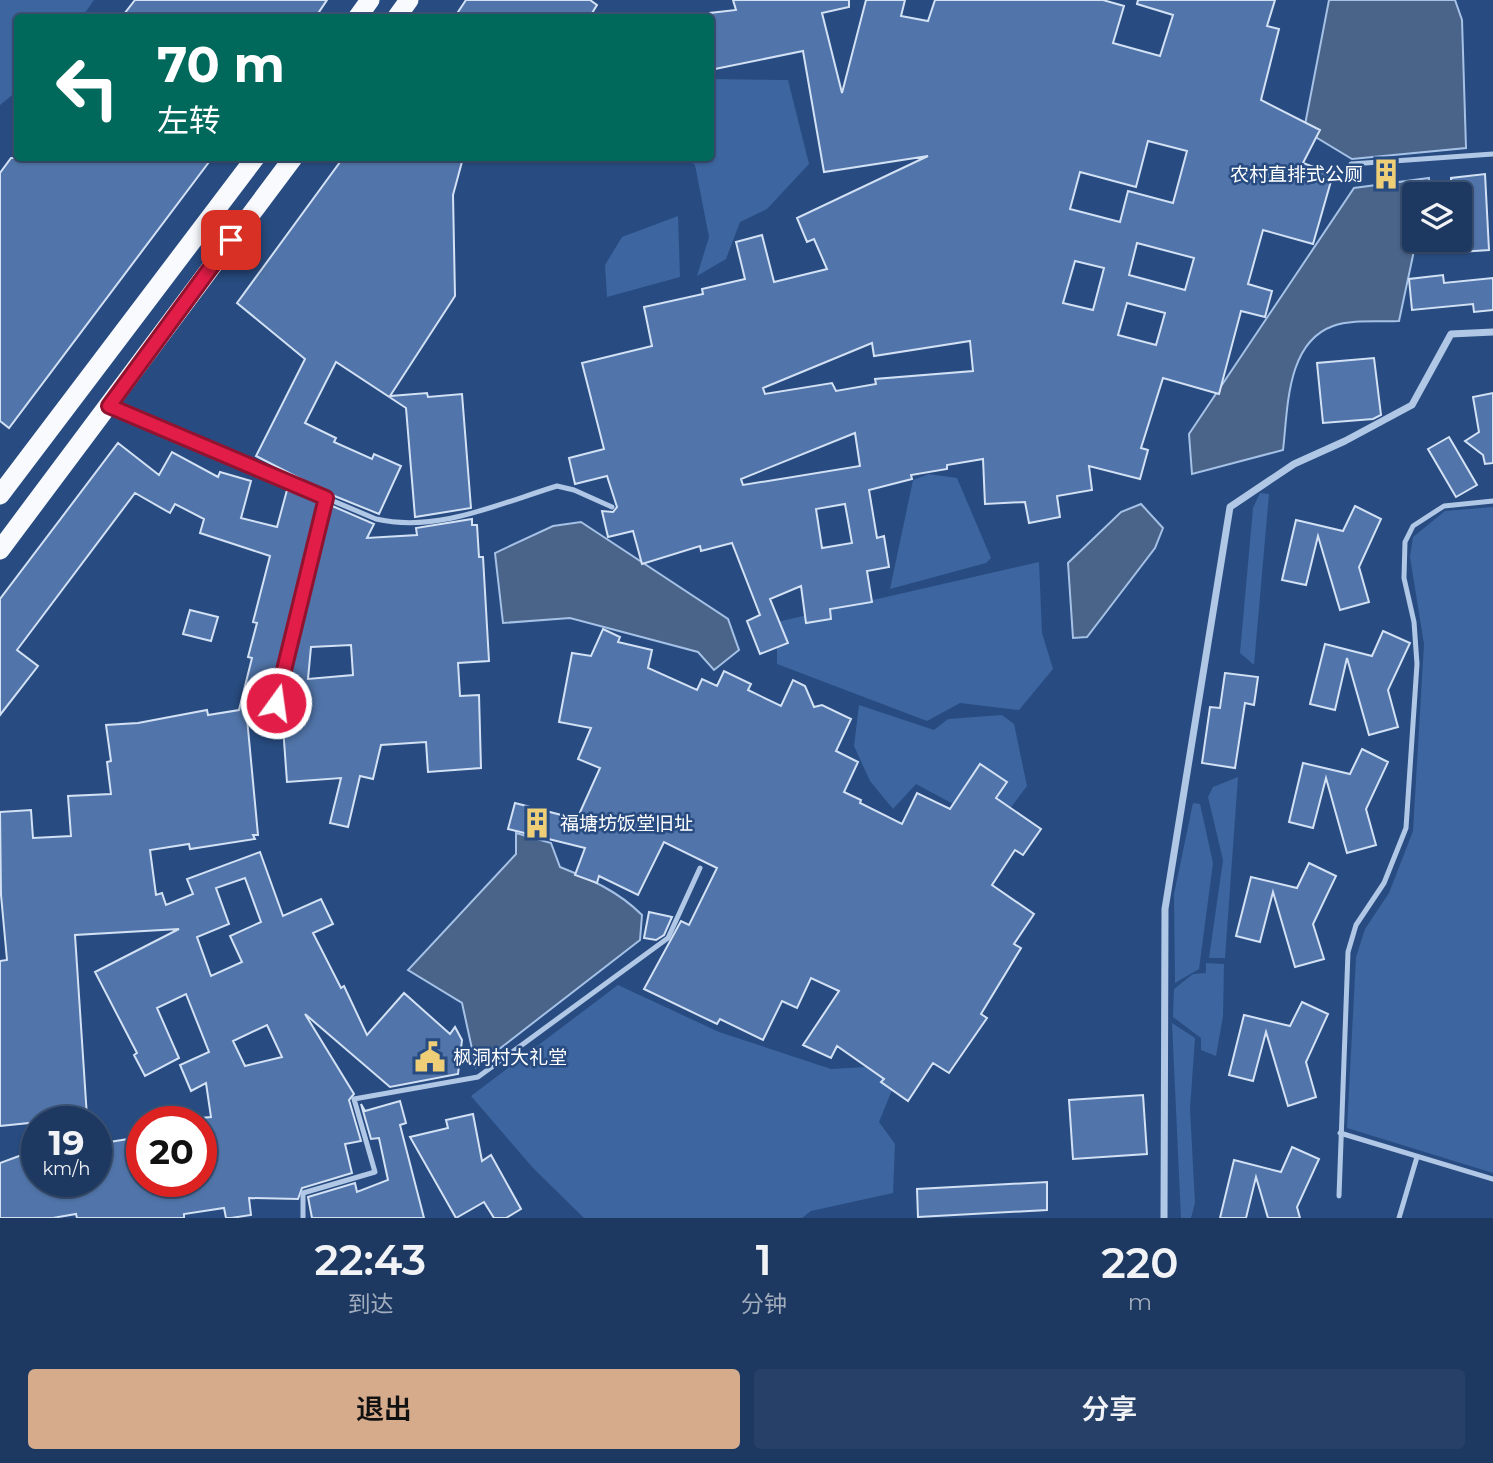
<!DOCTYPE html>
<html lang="zh">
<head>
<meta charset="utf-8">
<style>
  body { margin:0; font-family:Montserrat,"Noto Sans SC",sans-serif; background:#264067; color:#f1f3f6; height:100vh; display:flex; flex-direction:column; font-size:26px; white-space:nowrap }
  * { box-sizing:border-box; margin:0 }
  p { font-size:23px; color:#a1acbd }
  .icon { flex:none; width:38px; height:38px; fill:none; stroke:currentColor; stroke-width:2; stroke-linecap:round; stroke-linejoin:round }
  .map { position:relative; height:1218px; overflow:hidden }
  .panel { display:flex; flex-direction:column; background:#1e3961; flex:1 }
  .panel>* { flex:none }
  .guide { position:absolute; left:14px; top:14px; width:700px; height:147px; border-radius:7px; box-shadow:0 2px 5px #0004,0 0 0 2px #3c5376; background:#00695c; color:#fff; overflow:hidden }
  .tools { position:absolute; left:1402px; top:182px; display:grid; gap:14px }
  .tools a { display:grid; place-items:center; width:70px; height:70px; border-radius:7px; background:#1e3961; box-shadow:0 2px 5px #0004,0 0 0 2px #3c5376; font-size:35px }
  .speed { position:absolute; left:21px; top:1106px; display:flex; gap:14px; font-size:35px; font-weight:700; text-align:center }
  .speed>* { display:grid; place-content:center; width:91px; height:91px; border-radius:50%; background:#1e3961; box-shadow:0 2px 5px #0004,0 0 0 2px #3c5376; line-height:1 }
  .speed small { font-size:18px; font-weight:400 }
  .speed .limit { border:10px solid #d22; background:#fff; color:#111 }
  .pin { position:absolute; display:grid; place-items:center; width:60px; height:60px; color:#fff; margin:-30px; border-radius:14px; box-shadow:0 4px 10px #0006 }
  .me { position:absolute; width:77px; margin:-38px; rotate:14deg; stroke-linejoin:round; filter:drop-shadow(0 0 5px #0008) }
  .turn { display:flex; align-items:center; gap:24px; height:147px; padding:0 28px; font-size:32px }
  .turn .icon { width:91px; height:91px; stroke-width:2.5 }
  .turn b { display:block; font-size:49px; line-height:60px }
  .eta { display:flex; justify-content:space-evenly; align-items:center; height:119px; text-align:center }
  .eta b { font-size:42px; font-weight:600; line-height:49px }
  .action { display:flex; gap:14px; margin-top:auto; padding:14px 28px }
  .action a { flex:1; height:80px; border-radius:7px; background:#d6ab8b; color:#111; font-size:28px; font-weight:600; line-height:80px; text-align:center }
  .action a+a { background:#264067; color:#f1f3f6 }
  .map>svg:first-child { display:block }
  .green { fill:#3d659f }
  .water { fill:#496389; stroke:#a5c1e6; stroke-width:2 }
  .building { fill:#5175aa; stroke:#d3e1f5; stroke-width:2; fill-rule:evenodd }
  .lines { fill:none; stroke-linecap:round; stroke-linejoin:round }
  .service { stroke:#b0c7e6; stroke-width:5 }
  .minor { stroke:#b0c7e6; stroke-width:7 }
  .trunk { stroke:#f8fafe; stroke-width:19 }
  .route-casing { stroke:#92132f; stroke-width:18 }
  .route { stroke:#e11d48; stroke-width:12 }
  .labels { text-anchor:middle; stroke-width:5; stroke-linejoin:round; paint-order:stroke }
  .poi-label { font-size:19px; fill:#fff; stroke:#284c81; text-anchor:start }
</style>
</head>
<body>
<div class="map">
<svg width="1493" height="1218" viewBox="0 0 1493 1218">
  <rect width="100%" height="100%" fill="#284c81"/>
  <!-- green -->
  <g class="green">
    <path d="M0 0H94L82 17 18 18 17 91 0 105Z"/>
    <path d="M711 79 788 80 809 164 767 209 740 222 726 259 697 276 709 237 695 165 686 158H710Z"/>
    <path d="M678 216 680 277 607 297 605 265 622 237Z"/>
    <path d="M929 474 957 478 991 558 986 563 890 589 913 480Z"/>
    <path d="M1260 493 1269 494 1254 665 1240 653 1253 508Z"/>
    <path d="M1493 507V1173L1347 1128 1356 957 1365 929 1389 893 1413 831 1424 644 1410 557 1413 537 1445 511Z"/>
    <path d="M1039 562 1042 633 1053 669 1019 710 960 703 927 721 777 664V622Z"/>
    <path d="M859 705 934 730 948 719 1002 715 1014 724 1027 786 996 827 916 784 893 809 870 781 854 746Z"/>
    <path d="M1238 777 1225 958H1209L1223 860 1208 797 1213 787Z"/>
    <path d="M1193 803 1200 804 1213 863 1199 969 1175 983 1174 894Z"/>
    <path d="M1206 963 1224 964 1223 1016 1216 1056 1201 1050V1038L1173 1017 1174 989 1193 974 1206 973Z"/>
    <path d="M618 985 719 1032 831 1069 865 1067 894 1085 879 1122 895 1144 893 1193 811 1211 802 1218H584L533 1168 471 1096Z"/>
    <path d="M1172 1023 1195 1038 1190 1109 1195 1203 1191 1218H1181Z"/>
  </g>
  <!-- water -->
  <g class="water">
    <path d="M1329 0H1455L1462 20 1466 148 1352 159 1304 130Z"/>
    <path d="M1429 178 1430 194H1414V240L1435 241 1415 246 1399 321C1380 322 1351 319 1333 326 1286 343 1288 409 1283 450L1192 474 1189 434 1354 188Z"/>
    <path d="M1141 504 1163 528 1155 548 1087 637 1073 638 1068 563 1121 512Z"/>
    <path d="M581 522 728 619 739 650 714 670 698 652 570 618 503 623 495 553 553 526Z"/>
    <path d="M516 833 551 843 560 867C590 879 618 891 642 915L640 940 476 1067 462 1003 408 970 516 854Z"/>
  </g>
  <!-- building -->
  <g class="building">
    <path d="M135 0H327L315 18H121Z"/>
    <path d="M466 0H590L597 5 589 18H454Z"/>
    <path d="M733 0H849V7L822 13 842 93 866 0H905L901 16 928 21 935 0H1103L1124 6 1113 43 1160 56 1173 15 1137 4 1138 0H1275L1267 26 1279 29 1261 100 1320 130 1303 163 1333 174 1313 244 1263 230 1248 284 1272 291 1265 317 1241 311 1219 394 1163 378 1141 448 1148 450 1140 479 1089 466 1092 490 1057 496 1060 517 1029 523 1025 502 985 504 983 459 947 465V469L911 475 912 479 869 490 877 538 884 536 889 567 867 571 872 602 830 609 831 619 806 623 801 586 770 599 788 643 760 654 747 621 760 615 732 543 701 551 700 546 642 564 633 531 608 537 602 511 613 512 617 507 607 476 575 484 569 458 604 449 582 363 652 346 644 307 703 294 702 289 745 279 736 242 762 235 774 282 827 269 814 239 807 242 797 218 928 156 824 172 803 51 710 70V13L736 10ZM1148 141 1187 151 1173 203 1128 191 1120 222 1070 209 1080 172 1136 187ZM1137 243 1194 258 1185 290 1129 275ZM1075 261 1104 268 1093 310 1063 303ZM1127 303 1165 313 1156 345 1118 335ZM970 341 973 371 875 379 876 384 836 391 832 383 765 394 763 388 872 343 874 356ZM855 433 860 466 743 485 741 479ZM845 504 852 543 822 548 816 509Z"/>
    <path d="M11 158H212L9 428 0 421V173Z"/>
    <path d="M343 158H463L453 195 455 296 390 396 427 393 428 397 462 394 471 508 415 517 406 408 336 362 305 423 336 438 334 442 372 459 374 454 401 466 379 514 332 495 256 456 305 359 237 303Z"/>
    <path d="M1485 174 1489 250 1460 252V194H1452L1451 178Z"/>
    <path d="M1443 275 1444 283 1493 278V310L1474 312 1473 304 1412 310 1409 279Z"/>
    <path d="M1374 358 1381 415 1373 419 1323 423 1317 363Z"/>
    <path d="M1493 393V463L1485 464 1483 455 1465 441 1479 432 1473 397Z"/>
    <path d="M1449 437 1477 485 1456 497 1428 449Z"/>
    <path d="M118 443 159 475 172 452 218 477 220 472 251 481 241 518 277 527 287 490 320 501 271 702 275 708 281 704 330 505 374 524 367 538 417 535 416 528 472 519V525H477L479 557H483L489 661 458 663 460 696 479 695 481 768 428 772 426 742 381 745 373 779 360 776 348 827 330 823 341 778 287 782 282 713 247 718 258 835H253L255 839 190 849 189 844 150 850 156 895 162 893 166 905 193 894 187 879 260 852 283 916 321 899 333 924 313 933 341 988 344 986 367 1035 404 993 450 1034 455 1027 462 1040 458 1074 390 1087 305 1014 354 1094 349 1100 361 1141 345 1144 352 1173 302 1188 298 1199 249 1198 251 1215 231 1218H226L224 1208 184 1214V1218H77L76 1214 53 1218H0V1163L19 1156 37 1154V1181H96V1144L135 1138 141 1181H201V1118L211 1117 206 1083 191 1091 180 1065 209 1052 186 994 157 1008 179 1058 145 1076 134 1055 137 1053 95 972 179 929 75 935 87 1117 0 1126V961L7 960 1 895 0 812 31 810 33 838 71 836 68 796 111 794 107 762 111 761 106 725 138 723 207 710 208 715 239 710 252 658 248 657 257 623 253 622 270 556 200 533 204 519 175 504 170 513 135 493 17 650 38 666 0 715V599ZM351 645 353 675 308 679 311 647ZM245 878 261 922 230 936 242 962 211 976 197 937 229 924 216 888ZM267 1025 282 1057 245 1066 233 1041Z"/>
    <path d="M1355 506 1381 519 1359 567 1369 602 1340 610 1318 536 1306 585 1282 580 1296 520 1343 531Z"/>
    <path d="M190 610 218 617 211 641 183 634Z"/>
    <path d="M603 629 620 637 618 642 652 650 648 668 697 690 702 679 717 686 724 671 751 684 748 690 781 706 793 680 805 686 814 707 822 705 851 719 836 751 858 762 844 792 861 800 860 803 902 824 917 793 950 809 980 764 1007 782 996 798 1041 829 1023 855 1015 850 992 885 1034 914 1014 944 1021 948 981 1014 987 1018 949 1073 933 1063 908 1101 881 1082 884 1079 837 1046 831 1058 803 1045 839 991 811 978 797 1008 782 1001 763 1040 720 1019 717 1024 644 989 681 921 689 925 717 868 664 842 638 895 599 876 597 883 575 875 585 848 508 829 515 803 577 819 600 768 578 759 591 728 559 722 572 653 591 656Z"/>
    <path d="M1383 631 1410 643 1388 690 1398 727 1369 735 1347 658 1335 710 1310 704 1325 644 1372 656Z"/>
    <path d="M1225 673 1258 677 1254 705 1245 703 1235 768 1202 763 1210 707 1220 708Z"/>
    <path d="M1362 749 1388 762 1366 809 1376 845 1347 853 1326 778 1313 828 1289 822 1303 763 1350 774Z"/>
    <path d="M1309 863 1336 876 1313 924 1324 959 1295 967 1273 892 1260 942 1236 936 1251 877 1297 888Z"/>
    <path d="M649 912 672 917 664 935 656 940 644 938Z"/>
    <path d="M1302 1002 1328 1014 1306 1062 1316 1097 1288 1106 1266 1032 1253 1081 1229 1075 1244 1015 1290 1026Z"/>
    <path d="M1143 1095 1147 1154 1073 1159 1069 1100Z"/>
    <path d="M400 1101 406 1123 400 1125 424 1218H312L308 1197 355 1183 357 1192 388 1180 379 1138 371 1139 361 1104 365 1111Z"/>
    <path d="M473 1114 482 1161 491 1155 521 1209 506 1218H494L484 1202 456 1218 410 1137 448 1128 446 1120Z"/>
    <path d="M1292 1147 1319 1159 1297 1207 1300 1218H1268L1256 1177 1246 1218H1220L1234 1160 1281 1172Z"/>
    <path d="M1047 1182V1210L918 1217 917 1189Z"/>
  </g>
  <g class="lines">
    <!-- service -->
    <g class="service">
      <path d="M1351 164 1493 154"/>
      <path d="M112 408 376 519C437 533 498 504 557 486L574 490 612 507"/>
      <path d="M276 703 326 498"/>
      <path d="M1340 1133 1493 1179"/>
      <path d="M1339 1196 1348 952 1356 925 1384 883 1406 828 1417 664 1414 622 1404 578 1405 542 1413 526 1444 506 1493 501"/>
      <path d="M303 1218V1193L375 1172 354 1099 478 1077 668 938 700 868"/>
      <path d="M1399 1218 1417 1157"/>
    </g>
    <!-- minor -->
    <path class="minor" d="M1164 1218 1165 909 1230 507 1294 464 1345 441 1412 405 1451 334 1493 332"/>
    <!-- trunk -->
    <g class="trunk">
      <path d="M357 18 370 0"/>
      <path d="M396 18 409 0"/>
      <path d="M0 495 255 158"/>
      <path d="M0 550 293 158"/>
    </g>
  </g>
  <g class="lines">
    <!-- route casing -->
    <g class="route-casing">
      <path id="route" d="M231 240 109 406 326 498 276 703"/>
    </g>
    <!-- route -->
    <use href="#route" class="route"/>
  </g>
  <!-- icons -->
  <defs>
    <g id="building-bare" transform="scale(2.415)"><path d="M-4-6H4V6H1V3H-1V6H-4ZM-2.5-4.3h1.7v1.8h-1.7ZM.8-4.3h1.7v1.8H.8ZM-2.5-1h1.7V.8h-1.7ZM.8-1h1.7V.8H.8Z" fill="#eecf77" stroke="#284c81" stroke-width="2.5" paint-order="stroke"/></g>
    <g id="civic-bare" transform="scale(2.415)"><path d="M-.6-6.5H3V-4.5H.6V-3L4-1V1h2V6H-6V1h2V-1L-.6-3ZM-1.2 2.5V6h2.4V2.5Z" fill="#eecf77" stroke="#284c81" stroke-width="2.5" paint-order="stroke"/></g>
  </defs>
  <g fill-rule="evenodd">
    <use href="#building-bare" x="1386" y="174"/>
    <use href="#building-bare" x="537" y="823"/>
    <use href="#civic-bare" x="430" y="1057"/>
  </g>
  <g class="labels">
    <!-- poi labels -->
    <g class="poi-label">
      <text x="1363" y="181" text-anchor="end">农村直排式公厕</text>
      <text x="560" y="830">福塘坊饭堂旧址</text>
      <text x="453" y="1064">枫洞村大礼堂</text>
    </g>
  </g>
</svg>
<div class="tools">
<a><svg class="icon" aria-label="layers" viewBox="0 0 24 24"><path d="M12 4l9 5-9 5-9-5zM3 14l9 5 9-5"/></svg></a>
</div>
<div class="speed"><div>19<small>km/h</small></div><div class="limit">20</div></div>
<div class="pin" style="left:231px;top:240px;background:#d93025"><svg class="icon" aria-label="arrive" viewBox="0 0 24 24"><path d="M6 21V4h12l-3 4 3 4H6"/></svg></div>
<svg class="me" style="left:276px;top:703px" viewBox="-20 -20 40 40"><circle r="17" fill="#e11d48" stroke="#fff" stroke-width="3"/><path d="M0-11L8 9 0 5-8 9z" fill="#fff"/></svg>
<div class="guide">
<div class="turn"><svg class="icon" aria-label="left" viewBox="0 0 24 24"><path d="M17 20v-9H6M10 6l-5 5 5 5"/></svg><div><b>70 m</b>左转</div></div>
</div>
</div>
<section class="panel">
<div class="eta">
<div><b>22:43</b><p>到达</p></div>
<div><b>1</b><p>分钟</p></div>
<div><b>220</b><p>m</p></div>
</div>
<div class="action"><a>退出</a><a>分享</a></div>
</section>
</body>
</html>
